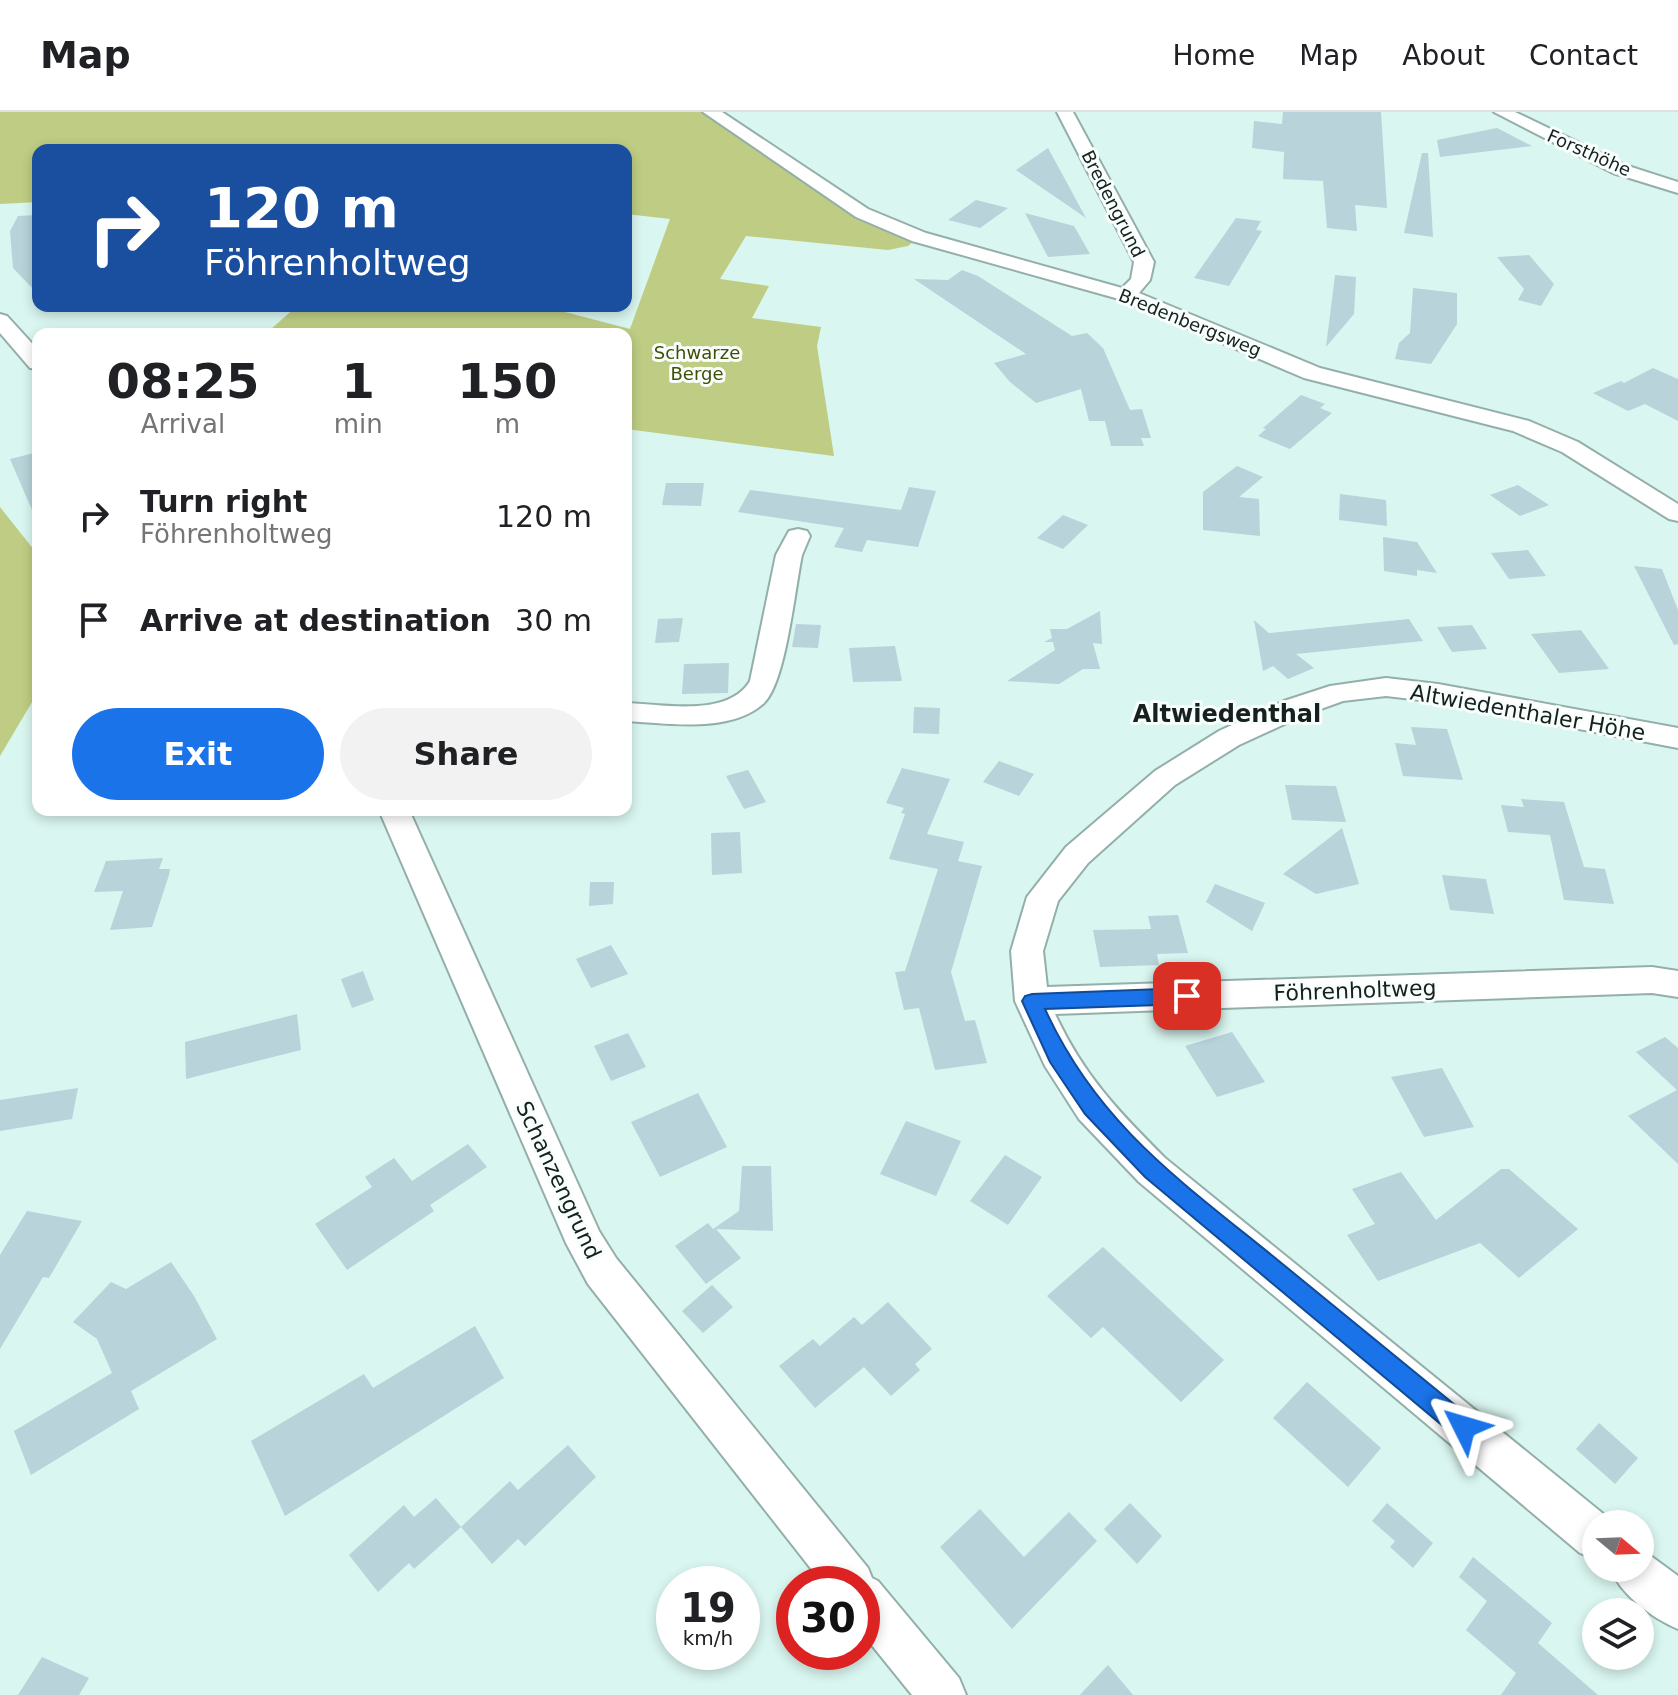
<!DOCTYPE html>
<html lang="en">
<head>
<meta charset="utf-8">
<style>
  body { margin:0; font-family:"DejaVu Sans",sans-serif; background:#f2f2f2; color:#202124; height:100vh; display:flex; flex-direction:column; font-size:30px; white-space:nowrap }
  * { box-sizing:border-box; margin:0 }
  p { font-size:26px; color:#757577 }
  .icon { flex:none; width:44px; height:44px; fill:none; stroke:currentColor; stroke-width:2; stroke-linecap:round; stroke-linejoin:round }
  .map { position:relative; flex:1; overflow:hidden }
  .panel { position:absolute; left:32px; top:216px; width:600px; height:488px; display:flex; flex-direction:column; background:#fff; border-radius:16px; box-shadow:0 4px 12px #0003 }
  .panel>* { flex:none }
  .top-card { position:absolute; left:32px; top:32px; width:600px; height:168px; border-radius:16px; box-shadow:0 4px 12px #0003; background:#1a4fa0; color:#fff; overflow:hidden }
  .needle { width:52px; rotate:109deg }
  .tools { position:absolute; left:1582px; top:1398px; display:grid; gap:16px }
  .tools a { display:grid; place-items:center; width:72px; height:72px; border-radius:50%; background:#fff; box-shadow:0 4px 12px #0003; font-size:40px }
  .speed { position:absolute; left:656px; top:1454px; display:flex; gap:16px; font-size:40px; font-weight:700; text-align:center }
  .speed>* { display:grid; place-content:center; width:104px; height:104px; border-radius:50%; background:#fff; box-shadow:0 4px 12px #0003; line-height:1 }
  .speed small { font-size:20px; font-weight:400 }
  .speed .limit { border:12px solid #d22; background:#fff; color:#111 }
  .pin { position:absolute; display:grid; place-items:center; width:68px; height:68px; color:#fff; margin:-34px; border-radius:16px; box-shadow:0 4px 12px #0006 }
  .me { position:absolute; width:88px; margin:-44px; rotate:310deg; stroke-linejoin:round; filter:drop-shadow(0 0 6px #0008) }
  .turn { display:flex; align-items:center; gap:28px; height:168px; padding:0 40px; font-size:36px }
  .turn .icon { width:104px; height:104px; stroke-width:2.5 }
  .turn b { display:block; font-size:56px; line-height:68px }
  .eta { display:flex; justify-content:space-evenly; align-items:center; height:136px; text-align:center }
  .eta b { font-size:48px; font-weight:800; line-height:56px }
  .cta { display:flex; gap:16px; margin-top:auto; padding:16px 40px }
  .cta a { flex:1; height:92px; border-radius:48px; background:#1a73e8; color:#fff; font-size:32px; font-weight:800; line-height:92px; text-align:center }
  .cta a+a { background:#f2f2f2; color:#202124 }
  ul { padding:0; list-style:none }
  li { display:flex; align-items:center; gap:24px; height:104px; padding:0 40px }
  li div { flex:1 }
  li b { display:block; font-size:30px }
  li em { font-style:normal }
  header { display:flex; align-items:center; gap:48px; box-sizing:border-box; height:112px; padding:0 40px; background:#fff; border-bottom:2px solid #e0e0e0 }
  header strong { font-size:38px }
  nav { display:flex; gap:44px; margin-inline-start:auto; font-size:28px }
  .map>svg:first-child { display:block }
  .green { fill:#becd83 }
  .building { fill:#b8d3da }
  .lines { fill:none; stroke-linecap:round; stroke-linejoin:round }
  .street-casing { stroke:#94afaa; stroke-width:4 }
  .street { fill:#fff; fill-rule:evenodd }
  .route { fill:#1a73e8; stroke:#114b97; stroke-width:2 }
  .labels { text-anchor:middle; stroke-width:6; stroke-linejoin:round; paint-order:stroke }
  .far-street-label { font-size:18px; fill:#16201e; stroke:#f8fefc }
  .far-park-label { font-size:18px; fill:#444d07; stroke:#f8fefc }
  .street-label { font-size:22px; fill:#16201e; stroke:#f8fefc }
  .neighbourhood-label { font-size:24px; font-weight:bold; fill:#16201e; stroke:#f8fefc }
</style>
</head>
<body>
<header>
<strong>Map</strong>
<nav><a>Home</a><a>Map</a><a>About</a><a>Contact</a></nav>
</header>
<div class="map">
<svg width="1678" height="1583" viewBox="0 0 1678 1583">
  <rect width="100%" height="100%" fill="#daf6f0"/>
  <!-- green -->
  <g class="green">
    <path d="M0 0H717L862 101 919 125 908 134 888 138 746 124 720 167 769 174 752 206 821 215 817 234 834 344 626 317V222H315L271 217 297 194H542L630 217 670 107 626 102V38H38V90L0 92Z"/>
    <path d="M0 395 38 443V580L0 644Z"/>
  </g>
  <!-- building -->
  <g class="building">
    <path d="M1283 0H1381L1387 96 1355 93 1357 119 1327 116 1323 69 1283 67 1284 40 1252 36 1254 9 1282 12Z"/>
    <path d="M1497 16 1532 34 1440 45 1437 28Z"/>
    <path d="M1048 36 1086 106 1016 58Z"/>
    <path d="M1422 41H1428L1433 125 1404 121Z"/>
    <path d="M976 88 1008 96 980 116 948 108Z"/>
    <path d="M1025 101 1074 114 1090 142 1048 145Z"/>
    <path d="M38 103V182L13 156 10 119 18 104Z"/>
    <path d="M1236 106 1261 109 1256 118 1262 119 1229 174 1194 166Z"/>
    <path d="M1529 143 1554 172 1541 194 1518 188 1524 177 1497 145Z"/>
    <path d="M962 158 978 164 1072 224 1087 221 1103 236 1130 298 1142 297 1151 326H1141L1144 334H1111L1105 309H1089L1081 277 1036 291 1010 270 994 251 1026 242 914 167 948 168Z"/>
    <path d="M1335 163 1356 165 1354 202 1326 235Z"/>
    <path d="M1413 176 1457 181V212L1431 252 1395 247 1399 231 1410 221Z"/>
    <path d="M1653 256 1678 267V309L1645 292 1628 299 1593 281 1621 269 1624 271Z"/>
    <path d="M1301 283 1325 292 1320 296 1332 301 1290 337 1258 324 1266 317 1263 316Z"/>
    <path d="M38 340V412L10 347Z"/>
    <path d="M1237 354 1263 365 1239 385 1259 387 1260 424 1203 418V380Z"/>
    <path d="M666 371H704L701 394 662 393Z"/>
    <path d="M1518 373 1549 393 1520 404 1490 383Z"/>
    <path d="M909 375 936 379 918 435 867 428 862 440 834 435 844 416 738 400 750 378 901 398Z"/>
    <path d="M1340 382 1386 388 1387 414 1339 408Z"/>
    <path d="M1063 403 1088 413 1063 437 1037 426Z"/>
    <path d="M1383 425 1417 430 1437 461 1417 458V464L1384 459Z"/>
    <path d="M1528 438 1546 464 1509 467 1491 441Z"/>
    <path d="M1634 454 1662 457 1678 498V532L1674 533Z"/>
    <path d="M1100 499 1102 532 1093 531 1100 557H1083L1059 572 1007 569 1055 538 1053 530H1044L1052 526 1050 517H1067Z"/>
    <path d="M683 506 679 530 655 531 658 507Z"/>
    <path d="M1409 507 1423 529 1296 542 1314 556 1288 567 1273 554 1263 559 1254 508 1269 521Z"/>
    <path d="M796 512 821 513 818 536 792 535Z"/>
    <path d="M1472 513 1487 537 1452 540 1437 515Z"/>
    <path d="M1581 518 1609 557 1559 561 1531 522Z"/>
    <path d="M895 534 902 569 853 570 849 536Z"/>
    <path d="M729 551 728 581 682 582 684 552Z"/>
    <path d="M914 595 940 596 939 622 913 621Z"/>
    <path d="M1411 615 1447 617 1463 668 1403 664 1395 631 1416 633Z"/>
    <path d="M999 649 1034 662 1019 684 983 670Z"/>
    <path d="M902 656 950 667 927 722 964 730 958 749 982 754 951 860 965 909 975 908 987 951 935 958 919 896 904 898 895 860 905 859 938 757 889 747 905 702 901 701 904 696 886 691Z"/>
    <path d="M748 658 766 690 744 697 726 664Z"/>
    <path d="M1285 673 1336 674 1346 710 1292 708Z"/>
    <path d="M1521 687 1564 690 1584 755 1605 757 1614 792 1564 788 1550 723 1508 720 1501 693 1524 695Z"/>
    <path d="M1342 716 1359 772 1316 782 1283 762Z"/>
    <path d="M740 720 742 761 712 763 711 721Z"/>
    <path d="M163 746 159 757H170L169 763 152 815 110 818 123 779 94 780 106 749Z"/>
    <path d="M1442 763 1486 767 1494 802 1450 798Z"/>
    <path d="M590 770H614L613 792 589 794Z"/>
    <path d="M1215 772 1265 791 1252 819 1206 790Z"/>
    <path d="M1178 803 1188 841 1157 842 1159 853 1100 855 1093 818 1151 817 1148 804Z"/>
    <path d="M611 833 628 862 591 876 576 847Z"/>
    <path d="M363 859 374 888 352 896 341 867Z"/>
    <path d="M297 902 301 938 186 967 185 930Z"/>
    <path d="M1232 920 1265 970 1217 985 1185 934Z"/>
    <path d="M628 921 646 955 611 969 594 934Z"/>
    <path d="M1665 925 1678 936V1052L1628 1004 1677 978 1636 940Z"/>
    <path d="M1442 956 1474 1015 1424 1025 1391 965Z"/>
    <path d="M78 976 72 1007 0 1019V988Z"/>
    <path d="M698 981 727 1035 660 1065 631 1010Z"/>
    <path d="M906 1009 961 1029 936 1084 880 1062Z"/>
    <path d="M468 1032 487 1055 430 1093 434 1099 347 1158 315 1112 372 1075 365 1065 394 1046 412 1069Z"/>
    <path d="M1005 1043 1042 1065 1008 1113 970 1089Z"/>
    <path d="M742 1054H771L773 1119 716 1117 741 1146 706 1172 675 1134 708 1111 713 1117 739 1099Z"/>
    <path d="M1501 1057H1509L1578 1117 1519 1166 1480 1131 1378 1169 1347 1123 1375 1112 1352 1077 1401 1060 1436 1108Z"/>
    <path d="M27 1099 82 1109 49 1166 43 1165 0 1237V1143Z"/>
    <path d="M1103 1135 1224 1248 1181 1290 1103 1215 1091 1226 1047 1184Z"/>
    <path d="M171 1150 194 1184 217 1227 131 1279 139 1297 31 1363 14 1319 112 1261 97 1227 73 1210 111 1170 126 1177Z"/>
    <path d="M712 1173 733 1195 703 1221 682 1199Z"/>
    <path d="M888 1190 932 1237 915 1252 920 1258 891 1284 864 1255 815 1296 779 1254 813 1227 820 1234 854 1205 862 1213Z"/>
    <path d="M475 1214 504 1266 285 1404 251 1329 364 1262 373 1276Z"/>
    <path d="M1307 1270 1381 1336 1348 1375 1273 1306Z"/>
    <path d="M1599 1311 1638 1346 1615 1372 1576 1337Z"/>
    <path d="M568 1333 596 1365 525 1434 518 1427 492 1452 461 1415 510 1369 518 1378Z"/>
    <path d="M436 1386 461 1415 414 1457 409 1451 378 1480 349 1443 404 1393 414 1405Z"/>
    <path d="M1130 1391 1162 1424 1137 1452 1104 1417Z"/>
    <path d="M1387 1391 1433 1431 1413 1456 1390 1435 1395 1429 1372 1409Z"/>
    <path d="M980 1397 1024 1445 1069 1400 1097 1429 1012 1517 940 1435Z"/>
    <path d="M1473 1445 1552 1511 1538 1531 1598 1583H1501L1516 1561 1466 1518 1487 1489 1459 1465Z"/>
    <path d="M42 1545 89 1566 79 1583H18Z"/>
    <path d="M1108 1553 1133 1583H1080L1091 1571Z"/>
  </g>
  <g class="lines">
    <!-- street casing -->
    <g class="street-casing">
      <g id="street">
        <path d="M703 0H722L868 97 926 121 1122 176 1131 167 1134 150 1057 0H1073L1154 150 1150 168 1139 181 1320 256 1529 309 1578 330 1678 392V409L1669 407 1562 340 1513 319 1304 266 1119 187 912 129 856 105Z"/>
        <path d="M1494 0H1515L1625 53 1678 70V81L1613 61Z"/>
        <path d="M0 202 7 204 38 238V257L30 256 0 221Z"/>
        <path d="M798 417 807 419 810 424 802 443C795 476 786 570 764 591 730 622 667 611 626 609V591C662 592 728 606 750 569L776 443 789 419Z"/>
        <path d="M1386 566 1438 572 1678 616V636L1438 590 1386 584 1343 589 1304 603 1239 633 1175 673 1088 751 1058 789 1043 839 1047 875 1652 855 1678 859V885L1652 881 1055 902C1084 964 1118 999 1165 1046L1612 1409 1613 1412H1596V1447L1580 1441 1139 1070 1079 1007 1045 954 1015 889 1011 839 1027 785 1066 735 1155 659 1219 619 1284 589 1330 574Z"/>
        <path d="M379 698H409L599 1119 616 1146 868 1456 872 1466 878 1469 959 1566 966 1583H912L862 1521V1472H823L588 1172 566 1131Z"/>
        <path d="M1640 1436 1678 1464V1517C1652 1506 1621 1483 1610 1456H1640Z"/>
      </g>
    </g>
    <!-- street -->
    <use href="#street" class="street"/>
  </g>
  <!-- route -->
  <path class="route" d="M1187 876 1194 879 1196 884 1194 889 1187 892 1045 897C1097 1011 1179 1068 1274 1145 1340 1199 1406 1253 1472 1307L1476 1315 1472 1324 1464 1327 1455 1324 1145 1065 1085 1002 1050 950 1022 889 1025 884 1032 882Z"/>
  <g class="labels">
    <!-- far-street labels -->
    <g class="far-street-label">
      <text transform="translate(1589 41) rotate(24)" y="6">Forsthöhe</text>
      <text transform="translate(1113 92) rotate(63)" y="6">Bredengrund</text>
      <text transform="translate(1190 211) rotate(22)" y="6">Bredenbergsweg</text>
    </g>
    <!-- far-park labels -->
    <g class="far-park-label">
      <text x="697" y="247">Schwarze<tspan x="697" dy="21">Berge</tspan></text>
    </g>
    <!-- street labels -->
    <g class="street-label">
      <text transform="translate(1528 600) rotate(10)" y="8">Altwiedenthaler Höhe</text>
      <text transform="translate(1355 878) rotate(-2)" y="8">Föhrenholtweg</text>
      <text transform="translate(559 1068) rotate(65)" y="8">Schanzengrund</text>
    </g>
    <!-- neighbourhood labels -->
    <g class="neighbourhood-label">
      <text x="1227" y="610">Altwiedenthal</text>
    </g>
  </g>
</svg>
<div class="tools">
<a><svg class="needle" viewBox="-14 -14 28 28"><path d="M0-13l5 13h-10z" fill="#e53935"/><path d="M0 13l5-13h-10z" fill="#757577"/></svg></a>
<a><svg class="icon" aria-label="layers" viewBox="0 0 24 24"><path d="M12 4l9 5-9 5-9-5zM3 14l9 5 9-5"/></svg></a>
</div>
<div class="speed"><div>19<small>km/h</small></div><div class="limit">30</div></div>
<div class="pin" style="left:1187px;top:884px;background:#d93025"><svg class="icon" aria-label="arrive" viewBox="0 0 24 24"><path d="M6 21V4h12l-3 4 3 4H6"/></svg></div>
<svg class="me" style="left:1464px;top:1315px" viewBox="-20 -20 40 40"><path d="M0-17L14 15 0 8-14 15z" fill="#1a73e8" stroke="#fff" stroke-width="4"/></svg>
<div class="top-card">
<div class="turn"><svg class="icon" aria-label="right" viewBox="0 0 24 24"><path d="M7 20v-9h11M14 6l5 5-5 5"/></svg><div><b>120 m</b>Föhrenholtweg</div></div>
</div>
<section class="panel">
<div class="eta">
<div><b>08:25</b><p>Arrival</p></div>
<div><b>1</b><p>min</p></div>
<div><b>150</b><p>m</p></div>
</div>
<ul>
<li><svg class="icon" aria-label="right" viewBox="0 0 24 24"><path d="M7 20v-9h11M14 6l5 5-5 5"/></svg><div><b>Turn right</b><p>Föhrenholtweg</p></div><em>120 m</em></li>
<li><svg class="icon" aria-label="arrive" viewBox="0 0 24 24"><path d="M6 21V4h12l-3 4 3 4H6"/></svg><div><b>Arrive at destination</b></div><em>30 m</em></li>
</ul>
<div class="cta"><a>Exit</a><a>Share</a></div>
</section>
</div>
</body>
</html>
